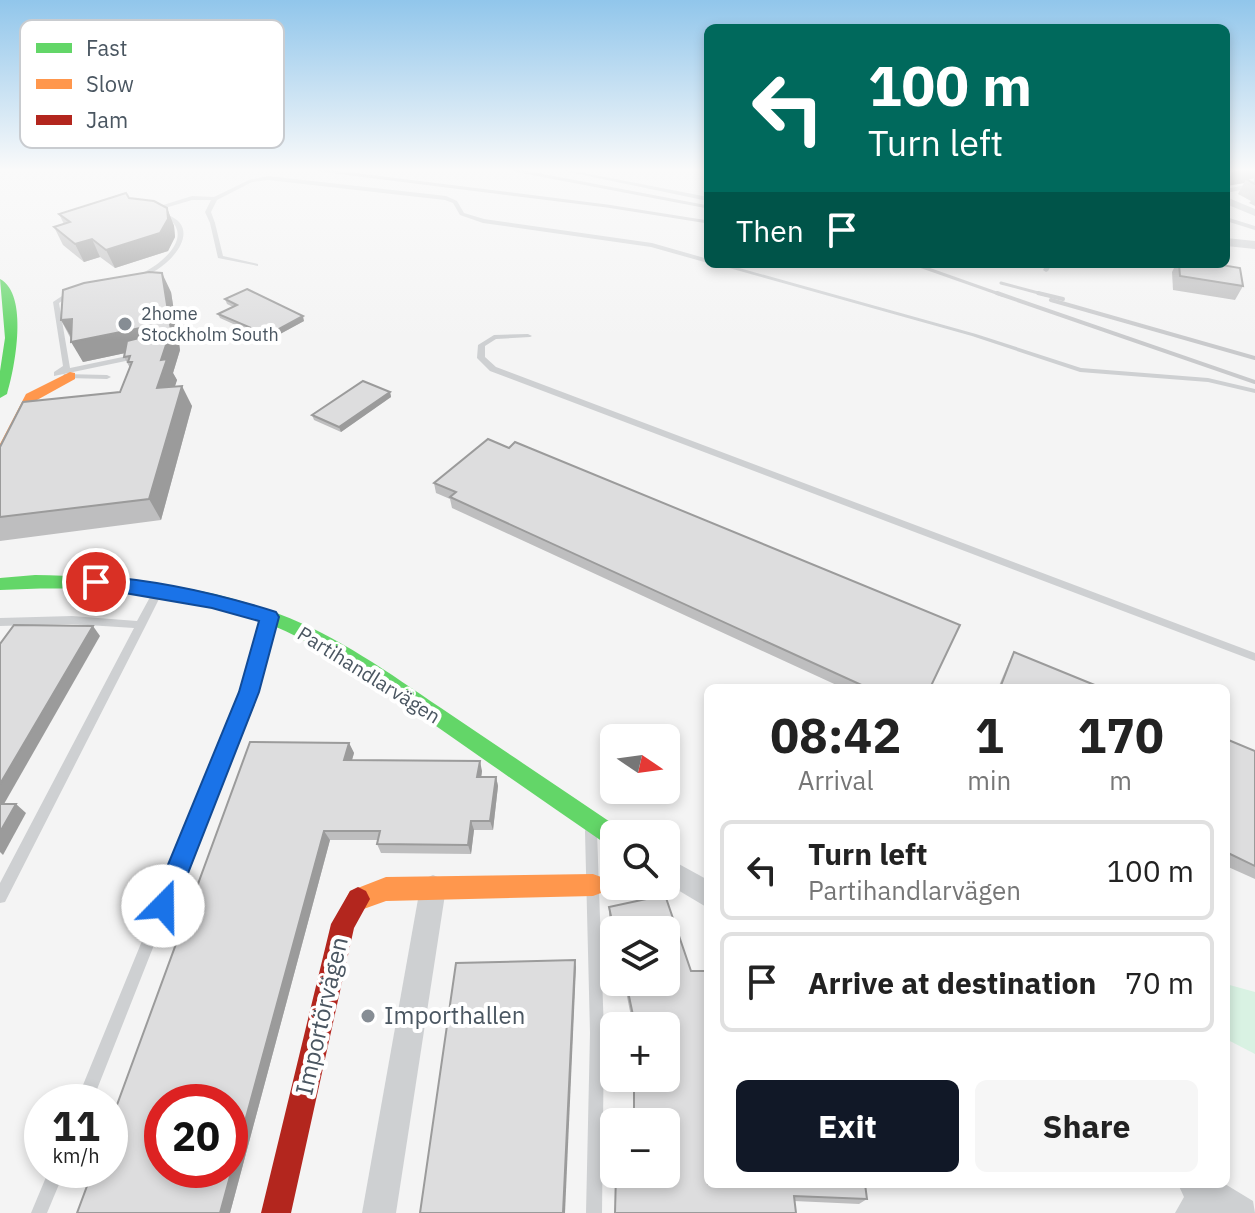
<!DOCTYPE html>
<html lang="en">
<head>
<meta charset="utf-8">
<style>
  body { margin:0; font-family:"IBM Plex Sans",sans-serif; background:#f6f6f6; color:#222; height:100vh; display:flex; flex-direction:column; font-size:30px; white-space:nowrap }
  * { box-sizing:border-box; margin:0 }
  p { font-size:26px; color:#767676 }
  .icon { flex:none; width:44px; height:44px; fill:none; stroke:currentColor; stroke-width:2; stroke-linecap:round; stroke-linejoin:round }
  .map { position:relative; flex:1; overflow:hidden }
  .drawer { position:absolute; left:704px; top:684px; width:526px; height:504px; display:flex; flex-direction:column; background:#fff; border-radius:12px; box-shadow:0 4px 12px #0003 }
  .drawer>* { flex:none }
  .hud { position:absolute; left:704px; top:24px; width:526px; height:244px; border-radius:12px; box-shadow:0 4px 12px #0003; background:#00695c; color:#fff; overflow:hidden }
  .needle { width:52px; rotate:103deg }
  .buttons { position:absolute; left:600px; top:724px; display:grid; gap:16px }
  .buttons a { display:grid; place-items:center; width:80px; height:80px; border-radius:12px; background:#fff; box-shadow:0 4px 12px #0003; font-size:40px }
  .speed { position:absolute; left:24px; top:1084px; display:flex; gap:16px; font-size:40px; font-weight:700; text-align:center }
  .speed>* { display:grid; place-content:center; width:104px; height:104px; border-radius:50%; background:#fff; box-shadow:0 4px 12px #0003; line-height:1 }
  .speed small { font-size:20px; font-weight:400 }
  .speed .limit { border:12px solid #d22; background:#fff; color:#111 }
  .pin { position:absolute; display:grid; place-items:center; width:68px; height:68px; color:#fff; margin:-34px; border:4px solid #fff; border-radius:50%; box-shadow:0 2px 8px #0007 }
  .me { position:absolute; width:88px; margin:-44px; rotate:22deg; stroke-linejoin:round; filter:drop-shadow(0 0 6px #0008) }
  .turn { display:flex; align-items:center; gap:28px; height:168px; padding:0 32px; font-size:36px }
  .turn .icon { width:104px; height:104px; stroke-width:2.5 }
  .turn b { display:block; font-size:56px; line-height:68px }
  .then { display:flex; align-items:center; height:76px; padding:0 32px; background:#0003; gap:16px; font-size:30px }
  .eta { display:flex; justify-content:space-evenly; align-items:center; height:136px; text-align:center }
  .eta b { font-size:48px; font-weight:700; line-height:56px }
  .cta { display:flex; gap:16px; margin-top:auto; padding:16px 32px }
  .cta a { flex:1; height:92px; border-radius:12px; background:#111827; color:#fff; font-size:32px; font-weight:700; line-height:92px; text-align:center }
  .cta a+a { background:#f6f6f6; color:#222 }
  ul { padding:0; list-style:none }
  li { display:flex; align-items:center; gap:24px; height:100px; margin:0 16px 12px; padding:0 16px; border:4px solid #e0e0e0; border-radius:12px }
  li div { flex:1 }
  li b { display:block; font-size:30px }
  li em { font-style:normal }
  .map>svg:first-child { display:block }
  .green { fill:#d9f2e3 }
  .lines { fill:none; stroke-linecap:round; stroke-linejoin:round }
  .lane { fill:#ced0d2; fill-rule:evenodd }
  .street { fill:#ced0d2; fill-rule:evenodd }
  .fast { fill:#63d668; fill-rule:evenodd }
  .slow { fill:#ff974d; fill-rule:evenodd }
  .jam { fill:#b3261e; fill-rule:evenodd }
  .rail-far1 { stroke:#c9cacc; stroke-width:3 }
  .rail { stroke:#c9cacc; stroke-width:4 }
  .wall { fill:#bebebf }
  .shaded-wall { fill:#9b9b9b }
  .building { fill:#ddddde; stroke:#9b9b9b; stroke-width:2; fill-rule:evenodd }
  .route { fill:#1a73e8; stroke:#114b97; stroke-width:2 }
  .poi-dot { fill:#868d94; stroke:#fff; stroke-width:3 }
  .labels { text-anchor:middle; stroke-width:8; stroke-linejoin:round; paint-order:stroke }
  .far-poi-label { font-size:18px; fill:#4a5661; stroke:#fff; text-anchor:start }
  .street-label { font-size:20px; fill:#4a5661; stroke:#fff }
  .near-street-label { font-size:24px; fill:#4a5661; stroke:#fff }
  .near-poi-label { font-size:24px; fill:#4a5661; stroke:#fff; text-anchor:start }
  .key { fill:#fff; stroke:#c9ccd0; stroke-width:2 }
  .key-label { font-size:22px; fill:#4a5661 }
</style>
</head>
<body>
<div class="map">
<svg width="1255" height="1213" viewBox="0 0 1255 1213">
  <rect width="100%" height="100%" fill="#f4f4f4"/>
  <!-- green -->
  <path class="green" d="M1226 984 1255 992V1054L1226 1039Z"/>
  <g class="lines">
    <!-- lane -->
    <g class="lane">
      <path d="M559 170H569L708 197V201Z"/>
      <path d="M268 176 446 196 457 201 464 213 484 219 652 243 708 259V263L651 247 483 223 460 215 453 203 445 200 268 180 252 182 217 200 211 212 215 223 223 256 258 264V266L218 258 210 223 205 212 211 200H192L165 208 168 215C207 230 163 275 138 277V275C154 269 189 244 174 224 171 219 163 217 158 214L162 213 160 206 192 196 214 197 249 180Z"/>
      <path d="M1255 183V187L1226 193V189Z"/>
      <path d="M1226 217 1255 226V230L1226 221Z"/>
      <path d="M715 264H725L976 334 1081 368 1208 378 1255 389V393L1208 382 1080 372 972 336Z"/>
      <path d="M1046 264H1052L1048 271 1046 272 1043 270Z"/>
      <path d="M74 288 77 290 76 291 59 303 70 368 137 354H140V358L54 376V372L63 366 53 302Z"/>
      <path d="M528 334 532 336 530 337 496 339 485 346V357L496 367 1255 653V661L490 371 477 358 478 345 494 335Z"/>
      <path d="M64 374 107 375 111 377 107 379 67 378 63 376Z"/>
      <path d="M158 587 163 591 146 625 5 902 0 903V883L134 628 72 624 0 626V618L72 616 137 621 155 588Z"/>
      <path d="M269 613 273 614 274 617 254 692 92 1102H76L244 692 264 617 265 614Z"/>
      <path d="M591 825 595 827 597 831 604 1033 602 1213H586L590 1033 585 831 587 827Z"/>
      <path d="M49 1170H65L47 1213H31Z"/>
    </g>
    <!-- street -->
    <g class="street">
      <path d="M1226 197 1255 209V216L1226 204Z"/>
      <path d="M1226 238 1255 241V249L1226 246Z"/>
      <path d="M666 857 708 880V908L666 883Z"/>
      <path d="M433 875 442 879 446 888 396 1213H362L420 888 424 879Z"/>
      <path d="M1178 1184H1225L1253 1201 1255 1213H1175L1184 1197Z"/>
    </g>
    <!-- fast -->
    <g class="fast">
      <path d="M0 279C29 294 15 368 7 394L0 398V371L5 338Z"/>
      <path d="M35 575C117 576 202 584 279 614 338 636 389 673 441 708 501 749 562 789 622 830L624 834H614V848L606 844C546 803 486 761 426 719 375 684 323 645 264 622 181 591 88 585 0 590V578Z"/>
    </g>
    <!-- slow -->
    <g class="slow">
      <path d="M70 372 75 373V379L37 400 8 459 0 464V444L26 394Z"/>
      <path d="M593 874 601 877 605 885 601 893 593 896 386 901 358 911 350 907 346 899 350 891 386 877Z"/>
    </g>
    <!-- jam -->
    <path class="jam" d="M358 887 366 891 370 899 354 928 291 1213H261L331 924 350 891Z"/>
    <!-- rail-far1 -->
    <g class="rail-far1">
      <path d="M319 170 607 206 708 222"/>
      <path d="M514 170 708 207"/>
      <path d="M914 264 1002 295"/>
      <path d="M1001 283 1046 295"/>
    </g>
    <!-- rail -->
    <g class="rail">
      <path d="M997 293 1255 382"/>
      <path d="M1038 293 1063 299"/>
      <path d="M1051 300 1255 358"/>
    </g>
  </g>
  <!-- wall -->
  <g class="wall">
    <path d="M1226 170H1255V206L1249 203 1251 201 1238 194 1244 183 1226 186Z"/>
    <path d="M167 208 174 226 175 237 168 251 115 268 100 257 84 262 63 245 54 227 64 224 59 214Z"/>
    <path d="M1176 264H1216L1243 286 1235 300 1173 290 1172 272Z"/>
    <path d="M171 292 180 350 173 373 177 380 174 387 192 406 161 520 0 541V447L120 392 130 368 124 357 125 353 83 362 61 320Z"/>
    <path d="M225 299 304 321 269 340 220 318 218 314 233 307 227 304Z"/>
    <path d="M390 392 391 397 341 432 314 420 312 415Z"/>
    <path d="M434 483 930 688H843L452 508 450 499 436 493Z"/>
    <path d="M1014 652 1102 688H998L1009 662Z"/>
    <path d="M1226 739 1255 751V879L1226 866Z"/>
    <path d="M349 743 354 753 352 760 482 771 481 777H496L498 786 493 830H474L471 854 381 853 377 844 378 840H330L230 1213H77Z"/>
    <path d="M609 907 691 971 867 1199 859 1204 794 1201 634 1118 666 1026H633L624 982H666L614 930V939L609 919Z"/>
  </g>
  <!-- shaded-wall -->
  <g class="shaded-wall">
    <path d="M1244 170H1255V181L1246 179 1244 183 1226 186 1232 172Z"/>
    <path d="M167 208 174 226 175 237 168 251 115 268 106 250Z"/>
    <path d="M92 239 100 257 84 262 75 244Z"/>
    <path d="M162 273 171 292 180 350 173 373 177 380 168 409 157 388 161 360Z"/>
    <path d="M303 316 304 321 269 340 268 335Z"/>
    <path d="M72 319 73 340 61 320Z"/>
    <path d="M145 327 154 347 83 362 71 342Z"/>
    <path d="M182 386 192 406 161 520 149 499Z"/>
    <path d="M390 392 391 397 341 432 339 427Z"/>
    <path d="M93 626 100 636 0 811V784Z"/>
    <path d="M349 743 354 753 349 770 344 760Z"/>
    <path d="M480 761 482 771 480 786 477 777Z"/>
    <path d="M496 777 498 786 493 830 490 821Z"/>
    <path d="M16 804 26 813 3 855 0 852V832Z"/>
    <path d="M471 821 474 830 471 854 468 845Z"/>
    <path d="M324 831 330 840 230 1213H220Z"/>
    <path d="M575 960 576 967 565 1213H563Z"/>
  </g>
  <!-- building -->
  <g class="building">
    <path d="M1255 177V184L1246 179Z"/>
    <path d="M126 193 129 198 154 201 167 208 168 219 160 233 106 250 92 239 75 244 54 227 70 222 59 214Z"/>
    <path d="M1179 264H1216L1240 268 1243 286 1180 276Z"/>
    <path d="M149 272 162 273 171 330 161 360 167 359 157 388 182 386 149 499 0 517V447L23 402 120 392 132 362H128L130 356 124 357 127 341 147 336 152 331 145 327 71 342 72 319 61 320 63 290 84 283Z"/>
    <path d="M247 289 303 316 268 335 218 314 237 305 225 299Z"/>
    <path d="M363 381 390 392 339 427 312 415Z"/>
    <path d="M488 439 509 448 515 442 960 625 930 688H868L450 497 456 492 434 483Z"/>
    <path d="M14 625 93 626 0 784V644Z"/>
    <path d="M1014 652 1102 688H1000Z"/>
    <path d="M1226 739 1255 751V866L1226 852Z"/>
    <path d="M250 742 349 743 344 760 480 761 477 777H496L490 821H471L468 845 377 844 380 831H324L220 1213H77L93 1170H110V1124ZM162 1102H230V1170H162Z"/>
    <path d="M0 804H16L0 832Z"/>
    <path d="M665 895 691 971H708V1184H865L867 1199 794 1196 796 1213H615L616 1174H666V1122H617V1117L634 1118V1078H666V1026H634V1020L626 982H666V930H614L609 907Z"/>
    <path d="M575 960 563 1213H420L456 963Z"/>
  </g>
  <!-- sky -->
  <linearGradient id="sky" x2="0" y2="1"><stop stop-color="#91c6eb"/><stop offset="0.5" stop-color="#fafafa"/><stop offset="1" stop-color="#fafafa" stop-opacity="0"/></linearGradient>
  <rect width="1255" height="340" fill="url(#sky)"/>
  <!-- route -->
  <path class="route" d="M96 576C156 580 219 594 276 612L279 617 259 692 172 914 163 918 155 914 151 906 239 692 259 621 212 608 90 587 88 582Z"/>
  <!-- markers -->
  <g class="poi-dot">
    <circle cx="125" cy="324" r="8"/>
    <circle cx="368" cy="1016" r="8"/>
  </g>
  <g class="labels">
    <!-- far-poi labels -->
    <g class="far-poi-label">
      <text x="141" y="320">2home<tspan x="141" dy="21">Stockholm South</tspan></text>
    </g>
    <!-- street labels -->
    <g class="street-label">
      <text transform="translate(369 675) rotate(32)" y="7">Partihandlarvägen</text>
    </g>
    <!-- near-street labels -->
    <g class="near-street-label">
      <text transform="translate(322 1016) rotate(-77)" y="8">Importörvägen</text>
    </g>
    <!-- near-poi labels -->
    <g class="near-poi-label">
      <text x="384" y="1024">Importhallen</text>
    </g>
  </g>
  <!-- legend -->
  <rect x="20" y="20" width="264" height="128" rx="12" class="key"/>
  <rect x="36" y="43" width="36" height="10" fill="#63d668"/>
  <rect x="36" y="79" width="36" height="10" fill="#ff974d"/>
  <rect x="36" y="115" width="36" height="10" fill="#b3261e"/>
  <g class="key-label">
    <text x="86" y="56">Fast</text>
    <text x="86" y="92">Slow</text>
    <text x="86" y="128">Jam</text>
  </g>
</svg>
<div class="buttons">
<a><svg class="needle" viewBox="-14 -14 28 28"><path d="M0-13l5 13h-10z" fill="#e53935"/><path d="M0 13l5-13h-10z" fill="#767676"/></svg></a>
<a><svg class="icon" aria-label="search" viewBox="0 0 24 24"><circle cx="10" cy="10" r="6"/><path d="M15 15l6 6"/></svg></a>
<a><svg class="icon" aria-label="layers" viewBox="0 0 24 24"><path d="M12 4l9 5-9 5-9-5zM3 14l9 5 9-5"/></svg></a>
<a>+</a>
<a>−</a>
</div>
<div class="speed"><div>11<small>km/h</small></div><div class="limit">20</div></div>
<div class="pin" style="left:96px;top:582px;background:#d93025"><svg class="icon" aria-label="arrive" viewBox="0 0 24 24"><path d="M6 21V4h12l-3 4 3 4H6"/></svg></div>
<svg class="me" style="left:163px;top:906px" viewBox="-20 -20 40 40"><circle r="19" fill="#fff"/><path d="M0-13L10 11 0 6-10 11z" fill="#1a73e8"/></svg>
<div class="hud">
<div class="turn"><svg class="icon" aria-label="left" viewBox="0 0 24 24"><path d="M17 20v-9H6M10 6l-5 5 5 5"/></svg><div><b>100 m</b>Turn left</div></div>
<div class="then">Then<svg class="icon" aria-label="arrive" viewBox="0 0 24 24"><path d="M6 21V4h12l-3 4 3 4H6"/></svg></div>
</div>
<section class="drawer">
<div class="eta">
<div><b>08:42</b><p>Arrival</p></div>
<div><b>1</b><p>min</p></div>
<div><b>170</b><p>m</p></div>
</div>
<ul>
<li><svg class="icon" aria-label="left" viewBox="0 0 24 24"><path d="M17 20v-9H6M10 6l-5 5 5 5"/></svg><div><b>Turn left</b><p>Partihandlarvägen</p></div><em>100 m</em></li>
<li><svg class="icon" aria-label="arrive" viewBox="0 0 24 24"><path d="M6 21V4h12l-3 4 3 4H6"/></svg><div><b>Arrive at destination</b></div><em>70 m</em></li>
</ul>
<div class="cta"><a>Exit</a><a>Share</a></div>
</section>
</div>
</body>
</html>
